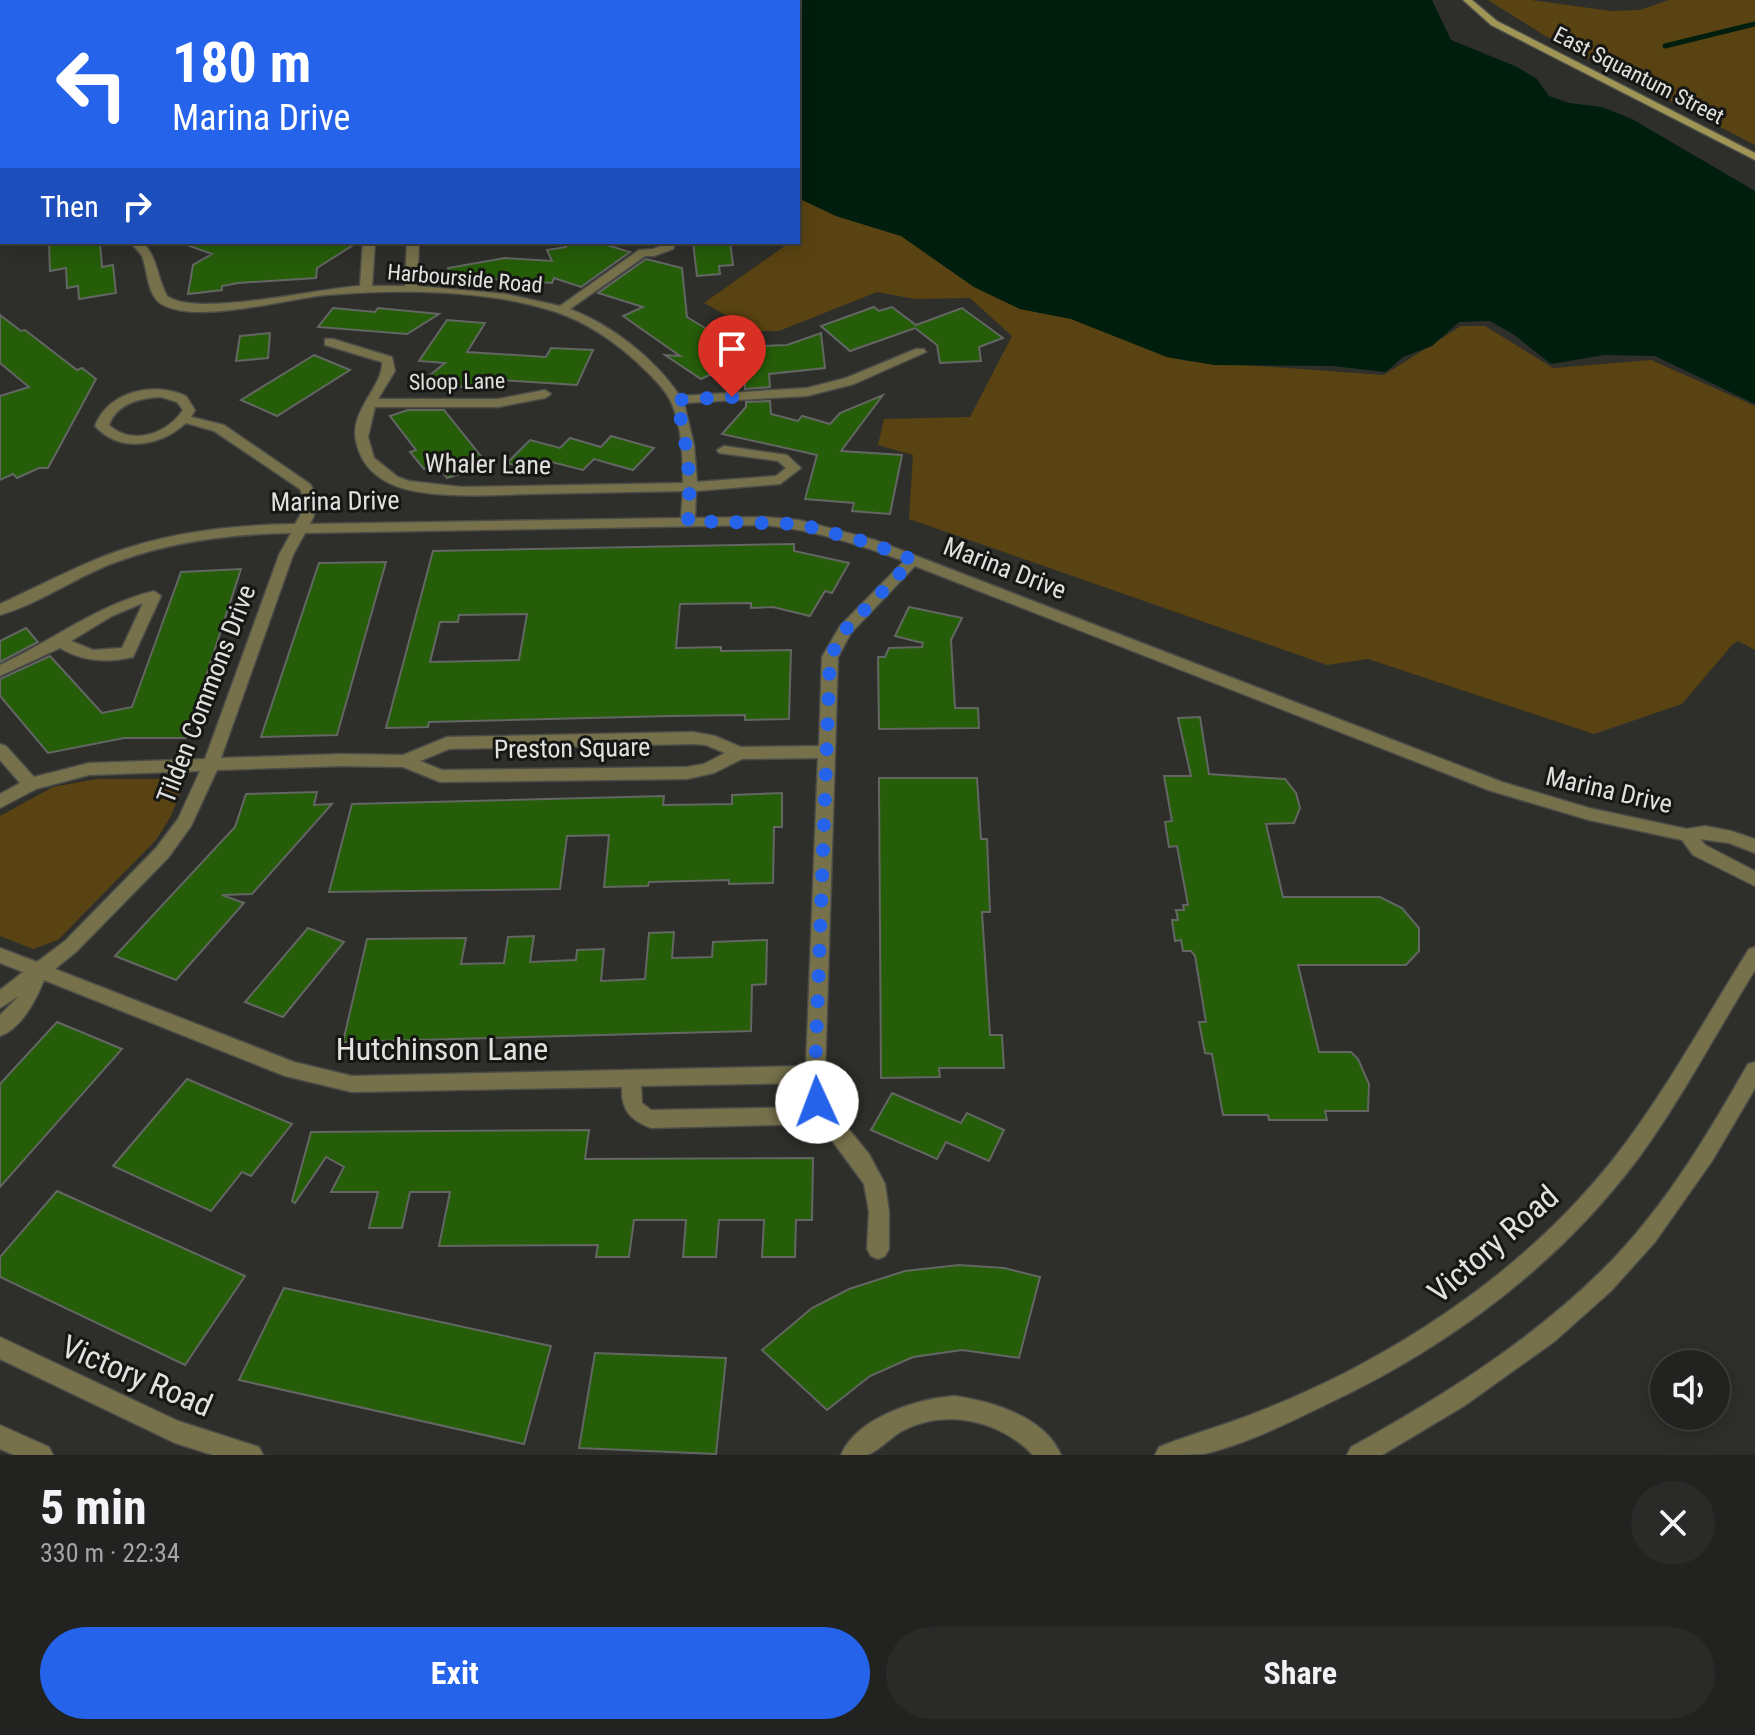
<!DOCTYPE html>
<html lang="en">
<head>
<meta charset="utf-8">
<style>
  body { margin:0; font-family:"Roboto Condensed",sans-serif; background:#2a2b29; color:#f1f3f6; height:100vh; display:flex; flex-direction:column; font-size:30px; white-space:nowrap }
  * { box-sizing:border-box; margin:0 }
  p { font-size:26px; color:#a2a4a5 }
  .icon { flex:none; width:44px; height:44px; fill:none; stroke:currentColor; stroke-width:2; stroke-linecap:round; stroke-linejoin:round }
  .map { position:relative; height:1455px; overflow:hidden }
  .panel { display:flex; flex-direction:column; background:#222320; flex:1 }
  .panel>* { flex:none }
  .banner { position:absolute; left:0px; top:0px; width:800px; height:244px; box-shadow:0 4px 20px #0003,0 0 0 2px #3f403e; background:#2563eb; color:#fff; overflow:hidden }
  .tools { position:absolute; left:1650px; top:1350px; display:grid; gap:16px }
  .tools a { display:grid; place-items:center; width:80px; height:80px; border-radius:50%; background:#222320; box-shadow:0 4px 20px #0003,0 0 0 2px #3f403e; font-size:40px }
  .pin { position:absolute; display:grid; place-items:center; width:68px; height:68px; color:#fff; margin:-82px -34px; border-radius:50% 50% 50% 0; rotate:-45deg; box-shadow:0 0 8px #0007 }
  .pin .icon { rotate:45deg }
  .me { position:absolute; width:88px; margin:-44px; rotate:358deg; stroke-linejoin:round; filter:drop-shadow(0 0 6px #0008) }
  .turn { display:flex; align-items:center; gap:28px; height:168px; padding:0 40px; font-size:36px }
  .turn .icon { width:104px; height:104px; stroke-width:2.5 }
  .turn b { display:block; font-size:56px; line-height:68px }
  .then { display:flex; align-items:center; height:76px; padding:0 40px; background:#0003; gap:16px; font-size:30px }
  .round { display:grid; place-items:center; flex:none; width:84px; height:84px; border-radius:42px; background:#2a2b29 }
  .summary { display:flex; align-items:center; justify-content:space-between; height:136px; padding:0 40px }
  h1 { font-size:48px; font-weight:700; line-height:60px }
  .action { display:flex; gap:16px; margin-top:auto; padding:16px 40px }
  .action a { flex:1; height:92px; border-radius:48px; background:#2563eb; color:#fff; font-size:32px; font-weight:700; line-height:92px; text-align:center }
  .action a+a { background:#2a2b29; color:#f1f3f6 }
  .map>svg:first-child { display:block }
  .green { fill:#5a4312 }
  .water { fill:#001e0d }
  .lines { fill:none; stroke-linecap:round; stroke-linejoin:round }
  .stream { stroke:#001e0d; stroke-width:5 }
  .building { fill:#255d09; stroke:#636662; stroke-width:2; fill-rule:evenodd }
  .street-casing { stroke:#4b4c48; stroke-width:3 }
  .secondary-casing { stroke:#4b4c48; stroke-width:3 }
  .street { fill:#76714a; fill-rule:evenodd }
  .secondary { fill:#9f9656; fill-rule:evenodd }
  .route { stroke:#2563eb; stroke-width:14; stroke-dasharray:0 25.2 }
  .labels { text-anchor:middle; stroke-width:6; stroke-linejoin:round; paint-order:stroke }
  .far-street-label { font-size:22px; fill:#e1e2df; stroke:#161715 }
  .street-label { font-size:26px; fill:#e1e2df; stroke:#161715 }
  .near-street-label { font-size:32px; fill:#e1e2df; stroke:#161715 }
</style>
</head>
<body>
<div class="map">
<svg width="1755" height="1455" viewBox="0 0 1755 1455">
  <rect width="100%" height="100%" fill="#2e2f2b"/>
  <!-- green -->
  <g class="green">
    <path d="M1488 0H1531L1611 11 1640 10 1669 0H1755V145L1547 37Z"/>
    <path d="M798 198 836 216 901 236 974 287 1020 309 1071 319 1167 357 1188 361 1384 375 1461 326H1485L1553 368 1651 360 1755 406V650L1738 641 1732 645 1682 704 1594 734 1368 659 1327 665 909 519 913 455 878 445 884 419 970 417 1012 336 970 298 915 299 877 292 779 331H754L704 303 786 245 784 242H798Z"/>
    <path d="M96 779H167L180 784 181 790 171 816 156 840 58 940 33 949 0 936V816L53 787Z"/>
  </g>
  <!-- water -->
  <path class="water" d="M0 0H1432L1451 40 1515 66 1536 78 1549 96 1569 103 1602 107 1632 119 1755 191V404L1655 356 1604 355 1551 364 1513 334 1490 321 1459 322 1432 346 1403 357 1386 372 1333 366 1214 365 1167 357 1071 319 1020 309 974 287 901 236 836 216 798 198V2H2L0 212Z"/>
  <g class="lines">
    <!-- stream -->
    <path class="stream" d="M1665 46 1755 24"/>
  </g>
  <!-- building -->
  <g class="building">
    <path d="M49 242H100L102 267 113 265 116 293 79 299 78 286 67 288 66 268 50 271Z"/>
    <path d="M187 242H358L317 268 316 278 238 283 222 286V290L188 294 193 265 212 254 187 245Z"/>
    <path d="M564 242H597L630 252 581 287 554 278 552 283 449 276 448 268 505 258 552 261 547 250 566 247Z"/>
    <path d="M693 242H730L733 265 719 266 720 274 697 276Z"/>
    <path d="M646 259 682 268 687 317 736 347 787 345 821 333 825 368 769 374 770 387 745 389 744 370 718 371 701 379 665 355 680 356 623 316 643 307 598 293Z"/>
    <path d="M874 307 879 311 892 307 916 325 962 308 1003 338 979 347 981 361 940 363 937 345 915 328 850 351 821 326Z"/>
    <path d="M333 308 375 312 378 308 439 314 407 334 318 327Z"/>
    <path d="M0 315 21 331 25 330 77 370 82 368 96 379 48 468H39L17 478 13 474 0 480V396L29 387 0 363Z"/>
    <path d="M447 320 485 323 467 352 546 357 551 348 593 350 577 385 502 380 497 389 419 384 445 363 419 361Z"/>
    <path d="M270 333 268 358 236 361 240 336Z"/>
    <path d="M314 355 350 370 277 416 241 400Z"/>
    <path d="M883 395 841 451 902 455 890 514 852 511 854 503 805 499 817 455 722 434 746 407V402L770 401 771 414 798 421 802 416 830 424 840 413Z"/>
    <path d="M408 410H444L488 465 447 478 437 465 424 469 410 452 416 450 390 416Z"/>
    <path d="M611 436 654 448 633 470 594 459 583 470 552 462 541 473 507 463 530 440 560 448 570 438 601 447Z"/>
    <path d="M794 544V551L849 563 832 593 825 591 810 616 773 607 751 608V603L680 604 676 648 721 647V651L791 650 789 719 745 720V715L670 716 429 722 428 727 386 728 433 551ZM527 614 519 660 430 662 440 622H458L459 615Z"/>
    <path d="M386 562 337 735 261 737 319 563Z"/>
    <path d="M241 569 186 738H124L48 753 0 696V679L50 656 102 713 132 707 181 572Z"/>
    <path d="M909 607 962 618 951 640 955 708H978L979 728 879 729 878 657H885L889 648 922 647 923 643 895 636Z"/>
    <path d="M26 628 38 642 0 662V641Z"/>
    <path d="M1200 717 1209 774 1285 779 1296 793 1300 808 1294 823 1266 824 1283 897H1380L1402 908 1419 928V951L1406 965H1298L1319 1052H1351L1358 1059 1369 1084 1368 1111H1325L1327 1120H1269L1268 1115H1223L1212 1054 1205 1053 1199 1022H1206L1195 956 1191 951H1183L1181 940 1175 941 1172 920H1178L1176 910H1184L1183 905H1188L1177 846 1169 847 1165 822 1172 821 1164 776H1191L1178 718Z"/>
    <path d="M879 778H977L981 839H987L988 863 990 912H982L990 1035H1002L1004 1068H939L940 1077 881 1078Z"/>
    <path d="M317 792 314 805 332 804 252 894 222 895 244 903 176 980 115 956 235 827 246 794Z"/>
    <path d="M782 793V827H774L773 883 729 884V880L649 882 648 886 604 887 609 835 567 836 560 889 329 892 352 804 664 796 663 805 732 804V795Z"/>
    <path d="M308 928 344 942 283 1017 245 1002Z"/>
    <path d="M674 932 672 958 712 957 713 942 767 940 766 984 752 985 751 1031 343 1042 367 939 466 938 461 964 504 963 508 937 534 936 530 962 576 960 577 950 604 949 601 981 645 979 649 933Z"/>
    <path d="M57 1022 122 1049 0 1187V1084Z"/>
    <path d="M187 1079 292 1124 251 1176 242 1172 211 1211 113 1166Z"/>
    <path d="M892 1093 961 1123 967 1113 1004 1130 989 1161 946 1142 937 1159 871 1130Z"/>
    <path d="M589 1130 585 1159 813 1158 812 1220H796L795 1257H762L764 1220H719L716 1257H683L686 1220H634L629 1257H596L598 1245 439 1246 450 1192H410L402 1228H369L378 1192H331L344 1167 326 1157 295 1203 292 1201 311 1132Z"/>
    <path d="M57 1191 245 1276 185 1365 0 1277V1257Z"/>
    <path d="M959 1265 1004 1268 1040 1277 1019 1358 962 1350 913 1357 870 1376 827 1410 762 1350 812 1308 849 1289 905 1271Z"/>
    <path d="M284 1288 551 1346 524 1444 239 1380Z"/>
    <path d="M595 1353 726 1358 716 1454 579 1448Z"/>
  </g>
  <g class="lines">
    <!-- street casing -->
    <g class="street-casing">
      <g id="street">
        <path d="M130 242H142C158 257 157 278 167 296 195 318 320 288 360 286L363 242H375L372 286H405L407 242H419L417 286 506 294 560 306 639 250 653 249 664 245V242H676L673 249 654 256H645L570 309C613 326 654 358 680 396L807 388 846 378 916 349H924L926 352 854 384 807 396 684 403 694 445 697 482 776 476 786 468 778 461 719 453 717 450 724 446 787 455 801 468 780 484 696 491 695 518 765 517 799 520 875 540 1502 782 1589 808 1687 829 1705 826 1731 831 1755 839V853L1729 843 1700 839 1705 845 1755 871V886L1693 855 1682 840 1589 820 1491 791 915 566 851 633 838 657 825 1074 828 1094 836 1114 869 1154 885 1184 889 1212V1249L885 1256 878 1259 871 1256 867 1249 869 1212 864 1184 820 1124 651 1128C630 1120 621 1110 622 1087L352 1092 285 1076 44 980C36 1000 22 1028 0 1036V1015L19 996 0 1008V990L23 972 0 963V948L37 962 65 941 156 848 178 819 200 771 89 775 36 789 0 808V794L20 783 0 760V744L6 746 34 777 89 763 205 759 279 555 291 533C232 534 174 541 119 561 78 575 42 603 0 615V604C35 588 71 569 107 555 167 532 232 525 295 524 303 511 307 503 300 489L214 431 186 423C161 446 120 454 95 426 108 391 155 381 186 396L195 410 191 417 224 425 310 484C320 500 318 508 310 524L681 518 683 491C632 492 580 493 529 494 491 495 422 500 389 483 371 474 360 461 356 441 349 411 384 385 382 362L325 345V339H333L392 357 395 371 378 399H498L545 390 551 394 545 398 498 407H375L368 437 374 458 398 477 409 481 462 487 683 483C683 456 682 424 670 400 663 386 649 374 638 363 614 341 586 322 556 312 488 289 397 289 326 295 285 299 199 324 163 305 147 297 148 271 142 256 139 251 134 247 130 242ZM161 397 177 402 183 410C167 434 132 446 109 425 117 403 140 398 161 397ZM765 525C813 530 858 544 904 561L840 626 822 657 819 746 741 747 715 736 693 732 447 737 403 755 341 754 221 758 293 555 305 533ZM693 744 706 745 725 753 704 764 687 767 442 770 420 761 449 749ZM818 758 806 1066 352 1076 294 1062 55 969 77 951 168 858 191 826 217 770 341 766 403 767 440 782 687 779 714 773 742 759ZM806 1083 812 1107 651 1110 642 1103 641 1086Z"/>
        <path d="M154 591 161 596 133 657C108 663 83 662 60 648L0 676V665C52 641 97 605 154 591ZM143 603 122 648 93 650 71 641 112 616Z"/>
        <path d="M1755 947V970C1716 1033 1681 1100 1637 1160 1556 1267 1448 1347 1327 1404 1288 1423 1246 1444 1204 1454 1189 1455 1171 1455 1155 1455L1159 1447C1181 1438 1205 1431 1228 1423 1268 1409 1307 1392 1345 1373 1453 1317 1552 1242 1625 1144 1671 1082 1708 1014 1749 949Z"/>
        <path d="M1755 1062V1088L1712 1161 1655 1242 1611 1291 1555 1341 1464 1406 1382 1455H1347L1351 1447C1447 1394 1541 1335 1617 1255 1670 1198 1710 1131 1748 1064Z"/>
        <path d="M0 1337 178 1421 259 1447 263 1455H213L175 1443 0 1359Z"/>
        <path d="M954 1396C992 1401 1045 1417 1061 1455H1033C1000 1420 945 1408 902 1431 891 1437 877 1453 866 1455 859 1455 849 1455 841 1455 857 1417 917 1399 954 1396Z"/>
        <path d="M0 1425 49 1447 53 1455H14L0 1449Z"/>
      </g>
    </g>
    <!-- secondary casing -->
    <g class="secondary-casing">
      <path id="secondary" d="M1463 0H1472L1497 21 1755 153V160L1491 25Z"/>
    </g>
    <!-- street -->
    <use href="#street" class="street"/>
    <!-- secondary -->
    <use href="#secondary" class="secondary"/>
  </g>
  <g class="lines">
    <!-- route -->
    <path class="route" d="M732 397 676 400C687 440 692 480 688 521L799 524 870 543 913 560 845 630 830 657 815 1074 817 1102"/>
  </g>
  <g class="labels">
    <!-- far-street labels -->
    <g class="far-street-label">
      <text transform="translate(1639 75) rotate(27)" y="8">East Squantum Street</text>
      <text transform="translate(465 278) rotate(5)" y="8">Harbourside Road</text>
      <text transform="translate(457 381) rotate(-1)" y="8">Sloop Lane</text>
    </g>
    <!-- street labels -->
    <g class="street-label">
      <text transform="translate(488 464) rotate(1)" y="9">Whaler Lane</text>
      <text transform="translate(335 501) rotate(-1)" y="9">Marina Drive</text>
      <text transform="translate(1005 568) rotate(21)" y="9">Marina Drive</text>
      <text transform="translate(206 694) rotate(-69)" y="9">Tilden Commons Drive</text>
      <text transform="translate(572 748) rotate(-1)" y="9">Preston Square</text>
      <text transform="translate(1609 790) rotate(13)" y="9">Marina Drive</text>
    </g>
    <!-- near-street labels -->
    <g class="near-street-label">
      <text x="442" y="1060">Hutchinson Lane</text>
      <text transform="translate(1493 1244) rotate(-41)" y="11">Victory Road</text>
      <text transform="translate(137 1376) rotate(23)" y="11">Victory Road</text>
    </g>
  </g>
</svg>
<div class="tools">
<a><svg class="icon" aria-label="sound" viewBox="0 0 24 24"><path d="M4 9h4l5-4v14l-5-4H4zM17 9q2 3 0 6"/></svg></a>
</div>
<div class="pin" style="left:732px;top:397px;background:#d93025"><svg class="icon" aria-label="arrive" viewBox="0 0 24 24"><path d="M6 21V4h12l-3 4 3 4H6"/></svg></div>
<svg class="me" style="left:817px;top:1102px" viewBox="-20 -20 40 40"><circle r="19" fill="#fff"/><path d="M0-13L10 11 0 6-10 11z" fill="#2563eb"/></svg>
<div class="banner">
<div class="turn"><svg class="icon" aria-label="left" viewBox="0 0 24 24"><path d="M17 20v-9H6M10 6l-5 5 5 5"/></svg><div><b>180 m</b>Marina Drive</div></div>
<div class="then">Then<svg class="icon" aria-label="right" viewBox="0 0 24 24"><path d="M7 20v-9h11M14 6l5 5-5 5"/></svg></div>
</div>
</div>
<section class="panel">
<div class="summary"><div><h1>5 min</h1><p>330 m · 22:34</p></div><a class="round"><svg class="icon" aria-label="close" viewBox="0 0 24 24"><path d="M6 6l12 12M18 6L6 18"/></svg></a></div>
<div class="action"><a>Exit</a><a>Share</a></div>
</section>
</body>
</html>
